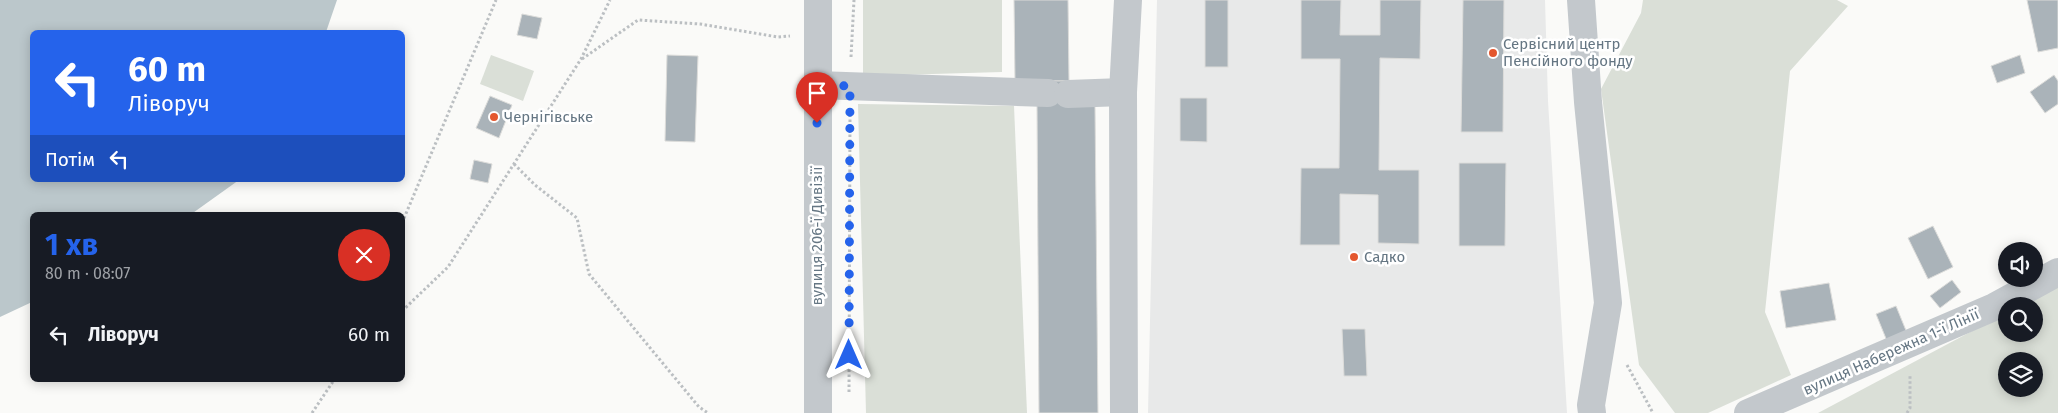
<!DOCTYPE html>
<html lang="uk">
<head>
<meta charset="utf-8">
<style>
  body { margin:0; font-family:"Fira Sans",sans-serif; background:#242831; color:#f1f3f6; height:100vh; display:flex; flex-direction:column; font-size:19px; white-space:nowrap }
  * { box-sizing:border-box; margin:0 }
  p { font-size:16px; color:#9ea1a6 }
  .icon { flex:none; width:28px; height:28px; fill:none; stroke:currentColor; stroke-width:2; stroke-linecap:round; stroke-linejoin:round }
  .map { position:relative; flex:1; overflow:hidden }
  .drawer { position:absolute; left:30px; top:212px; width:375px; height:170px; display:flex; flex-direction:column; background:#171b24; border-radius:8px; box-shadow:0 2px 12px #0003 }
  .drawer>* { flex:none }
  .guide { position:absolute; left:30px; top:30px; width:375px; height:152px; border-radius:8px; box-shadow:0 2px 12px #0003; background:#2563eb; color:#fff; overflow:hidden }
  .controls { position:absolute; left:1998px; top:242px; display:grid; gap:10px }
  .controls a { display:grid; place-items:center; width:45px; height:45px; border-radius:50%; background:#171b24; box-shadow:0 2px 12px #0003; font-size:25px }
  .pin { position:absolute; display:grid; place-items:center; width:42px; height:42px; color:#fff; margin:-51px -21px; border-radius:50% 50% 50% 0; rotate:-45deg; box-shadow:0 0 5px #0007 }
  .pin .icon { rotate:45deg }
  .me { position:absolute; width:55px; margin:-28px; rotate:0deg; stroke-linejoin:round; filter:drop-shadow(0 0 4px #0008) }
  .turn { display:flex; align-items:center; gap:18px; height:105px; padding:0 15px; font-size:22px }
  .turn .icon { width:65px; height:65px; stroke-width:2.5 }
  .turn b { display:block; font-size:35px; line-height:42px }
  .then { display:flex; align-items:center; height:48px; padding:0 15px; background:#0003; gap:10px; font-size:19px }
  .round { display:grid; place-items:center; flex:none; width:52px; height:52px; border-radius:26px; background:#242831 }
  .overview { display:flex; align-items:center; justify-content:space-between; height:85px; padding:0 15px }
  h1 { font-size:30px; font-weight:700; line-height:38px; color:#2563eb }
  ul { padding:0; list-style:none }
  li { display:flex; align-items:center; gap:15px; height:75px; padding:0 15px }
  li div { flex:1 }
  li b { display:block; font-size:19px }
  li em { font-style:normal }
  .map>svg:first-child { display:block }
  .built { fill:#e8e9e9 }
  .green { fill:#dadfd7; fill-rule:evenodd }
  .water { fill:#bbc7cb }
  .building { fill:#aab3b9; stroke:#dcdcda }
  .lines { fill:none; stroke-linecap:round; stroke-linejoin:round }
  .path { stroke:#bbbfc2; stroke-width:3; stroke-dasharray:2.5 2.5; stroke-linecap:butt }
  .minor { stroke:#c3c8cc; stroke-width:28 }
  .route { stroke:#2563eb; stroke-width:9; stroke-dasharray:0 16.2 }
  .poi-dot { fill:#e4572e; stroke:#fff; stroke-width:2 }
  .labels { text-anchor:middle; stroke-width:5; stroke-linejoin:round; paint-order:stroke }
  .poi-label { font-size:15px; fill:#657683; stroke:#fff; text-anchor:start }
  .street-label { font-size:15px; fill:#657683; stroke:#fff }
</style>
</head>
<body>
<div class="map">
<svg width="2058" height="413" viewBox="0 0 2058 413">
  <rect width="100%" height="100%" fill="#fafaf8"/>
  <!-- built -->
  <path class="built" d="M1157 0H1545L1548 101 1567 413H1148Z"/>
  <!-- green -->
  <g class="green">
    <path d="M863 0H1002V72L863 76Z"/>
    <path d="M1643 0H1837L1848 6 1790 71 1765 312 1791 375 1708 413H1675L1639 365 1601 89 1641 13Z"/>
    <path d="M491 55 534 71 523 101 480 84Z"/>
    <path d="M858 104 1014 106 1027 413H866Z"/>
    <path d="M2058 286V413H1818L2006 313V334H2034V306H2019ZM2006 361H2034V389H2006Z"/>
  </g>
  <!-- water -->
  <path class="water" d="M0 0H337L326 32H32V180H239L190 215H32V302L0 317Z"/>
  <!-- building -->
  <g class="building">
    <path d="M1014 0H1068L1069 81H1015Z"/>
    <rect x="1205" y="0" width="23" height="67"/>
    <path d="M1301 0H1341L1340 35H1380V0H1421L1420 59 1380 58 1379 170H1419V244L1378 243V195L1340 194V245H1300L1301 168H1339L1340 59H1301Z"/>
    <path d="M1463 0H1504L1503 132H1461Z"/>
    <path d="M2027 0H2058V48L2038 52Z"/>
    <path d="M522 14 542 18 537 39 517 35Z"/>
    <path d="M667 55 698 56 695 142 665 141Z"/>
    <path d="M2020 55 2025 73 1997 83 1991 66Z"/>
    <path d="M2054 75 2058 81V104L2045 113 2030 92Z"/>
    <path d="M1047 81H1068L1095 106 1098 413H1039L1037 106Z"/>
    <path d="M490 96 512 105 499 138 476 128Z"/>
    <path d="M1180 98H1207V142L1180 141Z"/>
    <path d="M474 160 492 164 488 183 470 179Z"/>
    <path d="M1459 163H1506L1505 246H1459Z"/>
    <path d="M1933 226 1953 267 1928 279 1908 238Z"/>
    <path d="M1952 280 1961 292 1940 308 1930 296Z"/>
    <path d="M1829 283 1836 320 1786 328 1780 291Z"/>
    <path d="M1896 306 1907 333 1887 341 1876 314Z"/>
    <path d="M1342 329H1365L1367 376H1344Z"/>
  </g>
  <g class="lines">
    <!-- path -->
    <g class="path">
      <path d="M851 57 854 0"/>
      <path d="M582 59 638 20 700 24 778 37 790 36"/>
      <path d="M514 164 535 185 577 218 589 274 699 407 708 413"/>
      <path d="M402 223 496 0"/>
      <path d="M402 311 448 267 581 59 610 0"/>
      <path d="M1627 365 1653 413"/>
      <path d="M849 392 850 114"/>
      <path d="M312 413 334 380"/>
      <path d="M1907 413 1910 408V374"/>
    </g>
    <!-- minor -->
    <g class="minor">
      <path d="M1581 0 1588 102 1608 303 1591 405 1592 413"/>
      <path d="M817 85 1048 93"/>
      <path d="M1068 94 1123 92"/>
      <path d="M818 413V0"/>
      <path d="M1124 413 1123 92 1128 0"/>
      <path d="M1748 413 1994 307 2058 272"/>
    </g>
  </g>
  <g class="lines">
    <!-- route -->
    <path class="route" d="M817 123V85L850 86 849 355"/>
  </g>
  <!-- markers -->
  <g class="poi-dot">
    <circle cx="1493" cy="53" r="5"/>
    <circle cx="494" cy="117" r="5"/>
    <circle cx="1354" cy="257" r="5"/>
  </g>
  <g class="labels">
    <!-- poi labels -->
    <g class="poi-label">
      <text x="1503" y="49">Сервісний центр<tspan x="1503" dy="17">Пенсійного фонду</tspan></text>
      <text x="504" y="122">Чернігівське</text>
      <text x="1364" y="262">Садко</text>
    </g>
    <!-- street labels -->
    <g class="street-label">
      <text transform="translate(817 236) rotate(-90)" y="5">вулиця 206-ї Дивізії</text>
      <text transform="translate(1891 352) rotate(-24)" y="5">вулиця Набережна 1-ї Лінії</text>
    </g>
  </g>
</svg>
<div class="controls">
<a><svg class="icon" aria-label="sound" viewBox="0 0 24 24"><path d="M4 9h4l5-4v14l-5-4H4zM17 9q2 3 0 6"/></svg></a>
<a><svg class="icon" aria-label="search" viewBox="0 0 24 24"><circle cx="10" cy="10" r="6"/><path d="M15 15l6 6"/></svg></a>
<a><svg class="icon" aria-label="layers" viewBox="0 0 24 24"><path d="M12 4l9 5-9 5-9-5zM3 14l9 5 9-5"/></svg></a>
</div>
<div class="pin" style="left:817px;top:123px;background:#d93025"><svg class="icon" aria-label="arrive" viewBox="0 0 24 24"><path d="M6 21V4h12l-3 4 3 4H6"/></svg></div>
<svg class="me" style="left:849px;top:355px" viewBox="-20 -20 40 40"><path d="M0-17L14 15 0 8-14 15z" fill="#2563eb" stroke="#fff" stroke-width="4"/></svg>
<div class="guide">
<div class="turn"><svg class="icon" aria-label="left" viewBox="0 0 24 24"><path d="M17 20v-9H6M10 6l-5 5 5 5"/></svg><div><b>60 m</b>Ліворуч</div></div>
<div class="then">Потім<svg class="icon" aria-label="left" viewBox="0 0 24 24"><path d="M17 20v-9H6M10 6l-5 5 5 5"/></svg></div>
</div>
<section class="drawer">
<div class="overview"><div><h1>1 хв</h1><p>80 m · 08:07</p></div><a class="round" style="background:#d93025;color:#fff"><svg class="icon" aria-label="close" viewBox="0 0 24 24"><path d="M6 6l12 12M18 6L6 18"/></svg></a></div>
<ul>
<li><svg class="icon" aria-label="left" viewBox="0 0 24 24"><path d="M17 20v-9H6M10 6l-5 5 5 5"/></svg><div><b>Ліворуч</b></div><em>60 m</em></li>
</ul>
</section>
</div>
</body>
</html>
